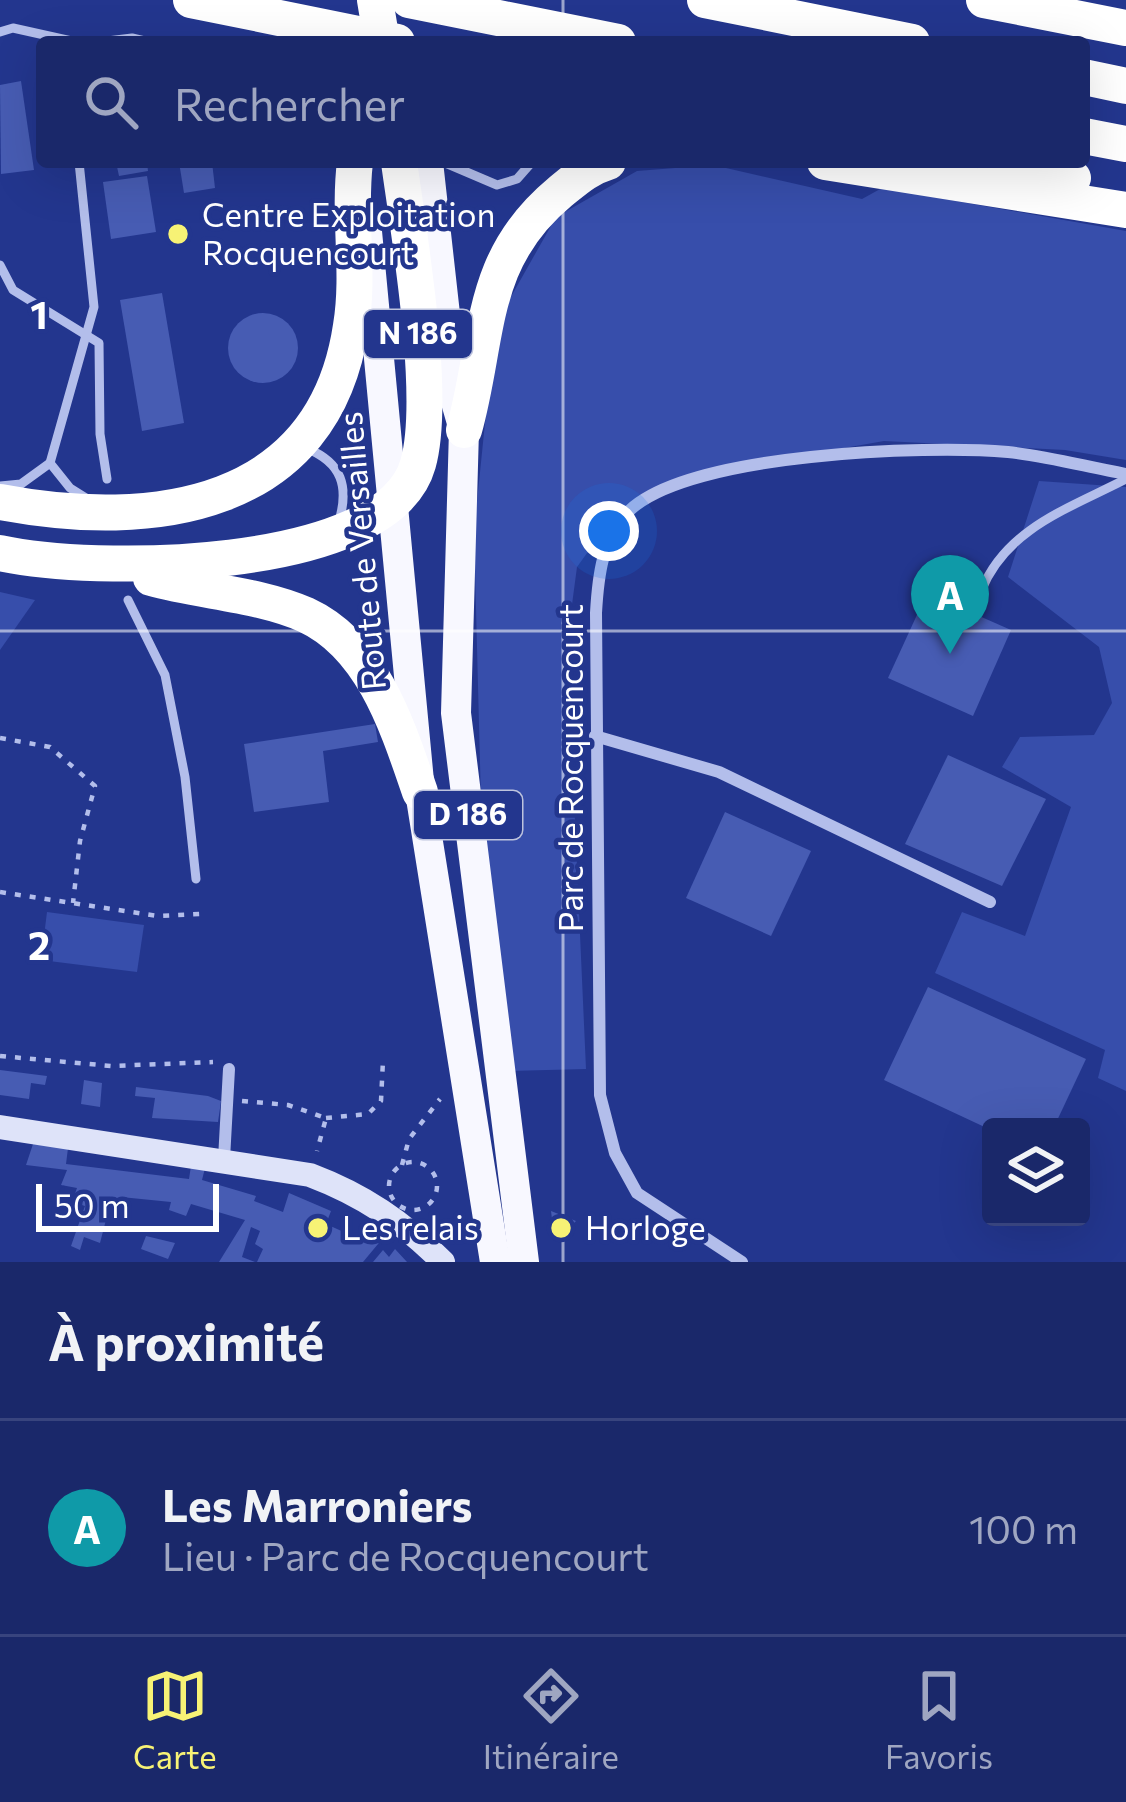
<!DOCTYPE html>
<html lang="fr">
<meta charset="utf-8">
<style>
body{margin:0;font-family:Commissioner,sans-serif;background:#233070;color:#f1f3f6}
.controls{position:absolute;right:36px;bottom:36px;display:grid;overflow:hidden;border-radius:12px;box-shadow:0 12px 48px #0002}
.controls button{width:108px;height:108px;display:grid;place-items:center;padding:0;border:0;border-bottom:3px solid #38447e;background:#1a286a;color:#f1f3f6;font:60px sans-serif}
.scale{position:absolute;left:36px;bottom:30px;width:183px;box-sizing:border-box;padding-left:12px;border:6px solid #fff;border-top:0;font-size:33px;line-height:42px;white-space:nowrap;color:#fff;-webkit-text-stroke:9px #23368e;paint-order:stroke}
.you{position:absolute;left:609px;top:531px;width:42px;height:42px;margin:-30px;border:9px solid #fff;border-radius:50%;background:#1a73e8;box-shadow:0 0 0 18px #1a73e833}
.badge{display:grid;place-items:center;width:78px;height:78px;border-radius:50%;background:#f7f275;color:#fff;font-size:39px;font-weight:700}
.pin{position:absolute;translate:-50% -99px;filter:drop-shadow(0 3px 6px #0008)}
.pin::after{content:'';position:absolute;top:63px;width:42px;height:36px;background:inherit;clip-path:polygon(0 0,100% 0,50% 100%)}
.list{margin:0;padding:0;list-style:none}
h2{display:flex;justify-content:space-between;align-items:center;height:156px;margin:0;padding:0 48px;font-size:51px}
h2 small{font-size:39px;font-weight:400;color:#9fa6c1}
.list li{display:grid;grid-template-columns:78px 1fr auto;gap:36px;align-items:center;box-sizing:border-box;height:216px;padding:0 48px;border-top:3px solid #38447e}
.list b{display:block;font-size:45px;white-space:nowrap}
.list p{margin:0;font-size:39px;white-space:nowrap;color:#9fa6c1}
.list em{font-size:39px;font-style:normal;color:#9fa6c1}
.icon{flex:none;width:66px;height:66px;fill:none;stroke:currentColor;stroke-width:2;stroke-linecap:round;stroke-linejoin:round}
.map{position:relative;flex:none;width:1126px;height:1262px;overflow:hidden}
.search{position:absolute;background:#1a286a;box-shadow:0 12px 48px #0002;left:36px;right:36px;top:36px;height:132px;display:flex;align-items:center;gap:30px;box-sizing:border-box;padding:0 42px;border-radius:12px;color:#9fa6c1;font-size:45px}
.sheet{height:372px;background:#1a286a}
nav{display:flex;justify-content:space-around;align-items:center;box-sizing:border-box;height:168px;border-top:3px solid #38447e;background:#1a286a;font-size:33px;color:#9fa6c1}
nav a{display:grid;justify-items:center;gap:6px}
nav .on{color:#f7f275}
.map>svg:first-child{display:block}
</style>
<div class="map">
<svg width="1126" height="1262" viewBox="0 0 1126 1262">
<rect width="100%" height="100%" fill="#23368e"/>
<g fill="#374eab">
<path d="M713,165L862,199L882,188L1126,231V460L1065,450L884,441L696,474L613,517L577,567L567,642L586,1069L507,1071L481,802L474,531L495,325L556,217L637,171Z"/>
<path d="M1039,481L1126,487V1091L1098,1078L1105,1050L935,973L962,912L1025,936L1071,807L1002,767L1020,737L1094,735L1112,703L1099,647L1008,577Z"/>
<path d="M0,592L35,600L0,650Z"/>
<path d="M47,912L144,925L137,972L41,960Z"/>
</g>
<g fill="#475cb3">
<path d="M21,81L34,170L1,174L0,85Z"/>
<path d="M116,162H147L148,171L119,176Z"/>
<path d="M179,162H212L215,188L184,193Z"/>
<path d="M147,176L156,232L111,239L103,182Z"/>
<path d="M162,293L184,423L142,431L120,300Z"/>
<circle cx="263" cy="348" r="35"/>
<path d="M927,593L1011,630L973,716L888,678Z"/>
<path d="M375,724L378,742L323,751L329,802L254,812L244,744Z"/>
<path d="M948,755L1046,799L1002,886L905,844Z"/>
<path d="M725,812L811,851L771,936L686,898Z"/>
<path d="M928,987L1086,1059L1054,1127L991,1130L884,1080Z"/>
<path d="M0,1070L47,1076L45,1085L31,1083L29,1099L0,1095Z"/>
<path d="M84,1080L102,1083L100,1107L81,1104Z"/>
<path d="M136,1087L208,1096L221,1101L218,1122L152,1118L155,1098L135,1096Z"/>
<path d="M33,1144L68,1148L66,1164L189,1179L191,1166L205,1168L202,1180L256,1196L254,1201L283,1212L289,1193L331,1211L326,1224L357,1238L367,1226L383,1238L363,1262H257L263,1249L255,1244L260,1231L251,1227L242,1257L255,1262H219L245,1220L191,1204L186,1216L169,1210L171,1202L121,1197L118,1213L108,1212L100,1243L84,1237L80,1250L71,1246L85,1206L72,1202L77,1188L61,1185L67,1170L26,1165Z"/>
<path d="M551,1211L576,1221L557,1240L554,1235Z"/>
<path d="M146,1236L175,1243L168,1259L141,1249Z"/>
<path d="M395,1249L407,1262H373L383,1250L389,1257Z"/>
</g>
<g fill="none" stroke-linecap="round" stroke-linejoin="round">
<g stroke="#b3beeb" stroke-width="4.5" stroke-dasharray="6 9" stroke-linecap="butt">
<path d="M0,738L50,747L95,786L80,841L73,903"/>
<path d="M0,892L158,916L201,914"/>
<path d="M0,1056L111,1066L213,1062"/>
<path d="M242,1101L288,1105L326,1118L317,1151"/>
<path d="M326,1118L368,1114L381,1101L383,1060"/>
<circle cx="413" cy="1186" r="24"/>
<path d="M402,1165L409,1139L440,1099"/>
</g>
<g stroke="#b3beeb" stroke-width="9">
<path d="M0,32L13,28L76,42"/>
<path d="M99,42L132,38L149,42"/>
<path d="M443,162L497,185L517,179L532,162"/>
<path d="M0,265L13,290L99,343L100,434L107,479"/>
<path d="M308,449C342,463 349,487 339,521"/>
<path d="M50,463L94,307L79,162"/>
<path d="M0,486L21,484L50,463L70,488L86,498"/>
<path d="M982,589C1007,528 1070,508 1126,479"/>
<path d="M128,600L165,675L185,777L196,879"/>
</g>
<g stroke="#b3beeb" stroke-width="12">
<path d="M595,736L719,772L990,902"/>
<path d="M224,1159L229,1069"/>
<path d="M742,1262L637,1193L615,1153L600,1095L596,613C598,577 602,537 630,510C691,453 925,445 1008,452C1047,456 1087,467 1126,474"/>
</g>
<path stroke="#dee3f9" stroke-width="24" d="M0,1127L310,1175C363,1195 403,1222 443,1262"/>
<g stroke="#f8f8ff" stroke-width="30">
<path d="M428,162L454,395L464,430L456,713L524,1262"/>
<path d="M366,221L420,792L495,1262"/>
</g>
<g stroke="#fff" stroke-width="36">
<path d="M191,0L397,42"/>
<path d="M375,0L382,42"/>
<path d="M409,0L618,42"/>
<path d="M705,0L912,42"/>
<path d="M984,0L1126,28"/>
<path d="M1084,77L1126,86"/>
<path d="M1084,136L1126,144"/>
<path d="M825,162L1126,210"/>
<path d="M994,162L1073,178"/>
<path d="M464,430C490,337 477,261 560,192C576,179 588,168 608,162"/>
<path d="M0,502C153,531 324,509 351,326C360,272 348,217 355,162"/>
<path d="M0,553C88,573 387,575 418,464C437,397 409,235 399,162"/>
<path d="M151,578C201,592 259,594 306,615C373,646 398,728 420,792"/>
</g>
</g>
<path fill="none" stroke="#fff" stroke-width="3" stroke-opacity="0.55" d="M563,0V42M563,162V1262M0,631H1126"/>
<g fill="#f7f275" stroke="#23368e" stroke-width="4.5">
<circle cx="178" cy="234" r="12"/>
<circle cx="318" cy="1228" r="12"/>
<circle cx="561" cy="1228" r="12"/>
</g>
<g text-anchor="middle" stroke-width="9" stroke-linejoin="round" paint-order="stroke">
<g fill="#23368e" stroke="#bdc3dd" stroke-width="3">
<rect x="364" y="310" width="108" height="48" rx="9"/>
<rect x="414" y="791" width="108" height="48" rx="9"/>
</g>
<g font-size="30" font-weight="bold" fill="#fff">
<text x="418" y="344">N 186</text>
<text x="468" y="825">D 186</text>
</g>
<g font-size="33" fill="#fff" stroke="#23368e" text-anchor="start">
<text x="202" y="227">Centre Exploitation<tspan x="202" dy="38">Rocquencourt</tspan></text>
<text x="342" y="1240">Les relais</text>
<text x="585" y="1240">Horloge</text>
</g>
<g font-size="33" fill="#fff" stroke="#23368e">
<text transform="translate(362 551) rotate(-95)" y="12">Route de Versailles</text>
<text transform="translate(571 768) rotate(-90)" y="12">Parc de Rocquencourt</text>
</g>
</g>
<g font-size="39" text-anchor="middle" font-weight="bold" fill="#fff" stroke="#23368e" stroke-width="9" stroke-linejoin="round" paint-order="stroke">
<text x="39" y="329">1</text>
<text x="39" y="960">2</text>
</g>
</svg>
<div class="controls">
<button><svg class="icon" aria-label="layers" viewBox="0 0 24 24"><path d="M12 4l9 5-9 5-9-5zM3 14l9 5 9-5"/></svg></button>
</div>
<div class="scale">50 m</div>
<div class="you"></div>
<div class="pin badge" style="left:950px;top:654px;background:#0f9aa8">A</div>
<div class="search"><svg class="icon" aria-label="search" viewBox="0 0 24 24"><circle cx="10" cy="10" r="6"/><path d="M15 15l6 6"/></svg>Rechercher</div>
</div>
<section class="sheet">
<h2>À proximité<small></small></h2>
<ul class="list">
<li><span class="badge" style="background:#0f9aa8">A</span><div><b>Les Marroniers</b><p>Lieu · Parc de Rocquencourt</p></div><em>100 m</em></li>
</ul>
</section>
<nav>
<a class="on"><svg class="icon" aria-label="map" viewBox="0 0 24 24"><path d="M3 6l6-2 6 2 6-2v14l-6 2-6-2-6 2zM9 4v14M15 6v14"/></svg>Carte</a>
<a><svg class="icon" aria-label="directions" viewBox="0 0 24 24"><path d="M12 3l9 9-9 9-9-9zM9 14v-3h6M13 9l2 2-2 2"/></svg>Itinéraire</a>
<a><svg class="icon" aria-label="saved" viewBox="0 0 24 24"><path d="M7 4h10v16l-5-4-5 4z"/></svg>Favoris</a>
</nav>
